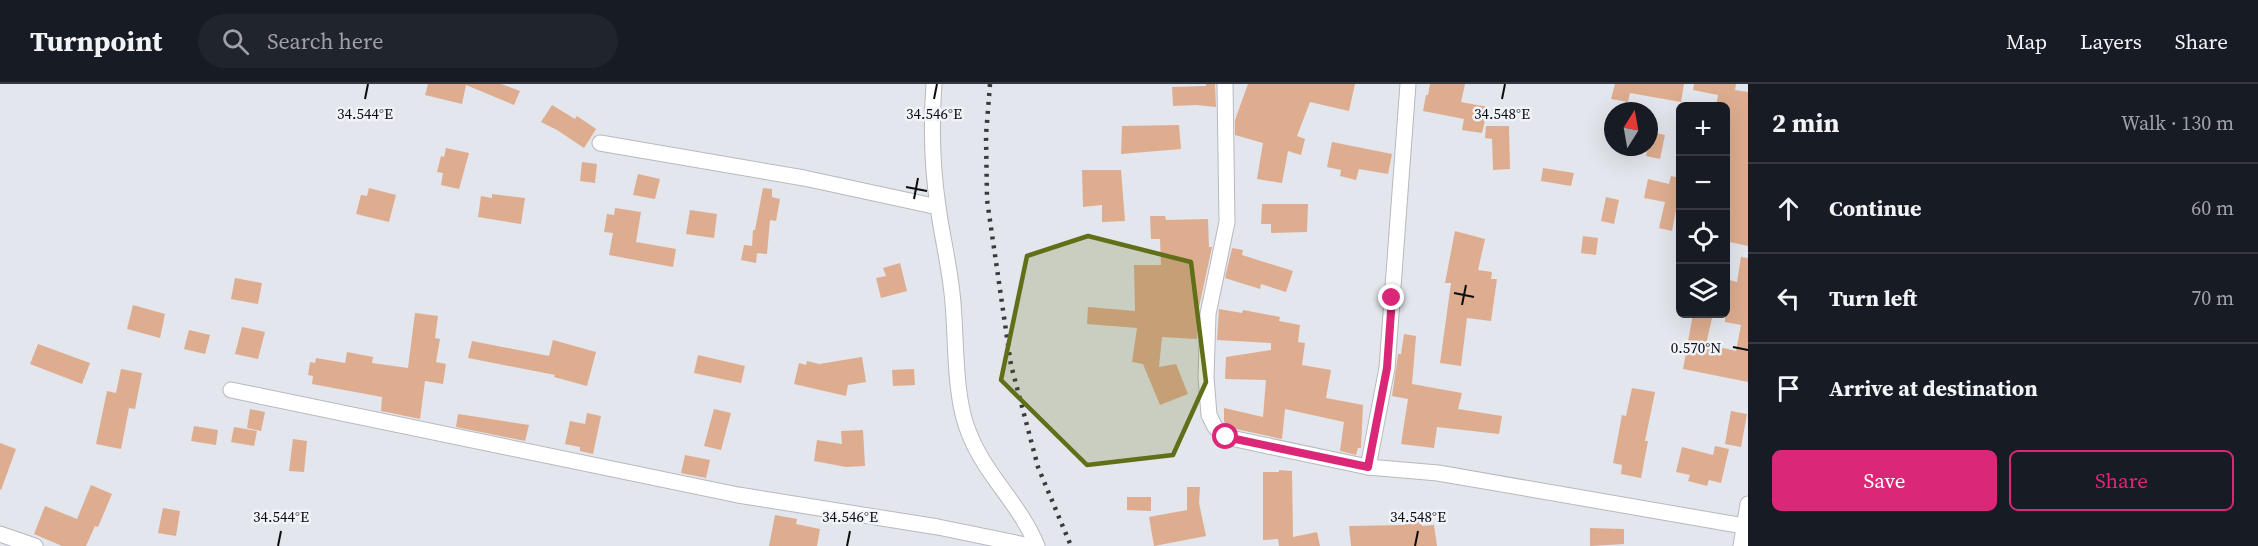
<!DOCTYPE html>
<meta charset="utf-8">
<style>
body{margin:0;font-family:"Source Serif 4",serif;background:#20242c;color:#f1f3f6}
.controls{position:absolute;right:18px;top:18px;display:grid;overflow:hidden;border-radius:9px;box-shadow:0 6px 24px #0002}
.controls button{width:54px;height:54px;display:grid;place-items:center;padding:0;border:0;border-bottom:2px solid #363941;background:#171b24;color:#f1f3f6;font:30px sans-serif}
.compass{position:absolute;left:1604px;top:18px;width:54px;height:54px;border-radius:50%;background:#171b24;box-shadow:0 6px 24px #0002;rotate:11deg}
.stop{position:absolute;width:18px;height:18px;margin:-14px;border:4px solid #db2777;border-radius:50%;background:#fff}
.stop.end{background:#db2777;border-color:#fff;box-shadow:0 2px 6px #0008}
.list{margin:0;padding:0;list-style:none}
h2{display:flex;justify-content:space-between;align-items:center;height:78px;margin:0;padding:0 24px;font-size:26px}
h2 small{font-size:20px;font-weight:400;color:#9ea1a6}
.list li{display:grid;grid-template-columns:39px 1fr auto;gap:18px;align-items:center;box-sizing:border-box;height:90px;padding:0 24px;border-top:2px solid #363941}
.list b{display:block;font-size:22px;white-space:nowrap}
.list em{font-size:20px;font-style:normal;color:#9ea1a6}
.actions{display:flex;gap:12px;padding:18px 24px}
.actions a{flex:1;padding:14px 0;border:2px solid #db2777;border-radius:9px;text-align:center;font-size:21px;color:#db2777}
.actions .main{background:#db2777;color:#fff}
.icon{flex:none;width:33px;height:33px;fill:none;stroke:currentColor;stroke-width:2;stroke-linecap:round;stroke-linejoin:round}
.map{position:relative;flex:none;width:1748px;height:462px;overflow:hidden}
header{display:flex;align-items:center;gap:36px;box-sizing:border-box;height:84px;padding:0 30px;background:#171b24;border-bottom:2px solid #363941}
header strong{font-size:28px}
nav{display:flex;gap:33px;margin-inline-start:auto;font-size:21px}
.search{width:420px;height:54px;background:#20242c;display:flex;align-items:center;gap:15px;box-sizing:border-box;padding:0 21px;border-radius:33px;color:#9ea1a6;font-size:22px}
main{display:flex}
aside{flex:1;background:#171b24}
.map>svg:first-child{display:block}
</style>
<header>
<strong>Turnpoint</strong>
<div class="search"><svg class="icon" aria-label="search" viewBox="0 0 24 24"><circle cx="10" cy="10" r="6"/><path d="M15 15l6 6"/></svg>Search here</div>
<nav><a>Map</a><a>Layers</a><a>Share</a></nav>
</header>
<main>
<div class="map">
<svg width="1748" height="462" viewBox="0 0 1748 462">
<rect width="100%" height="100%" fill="#e3e6ec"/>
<g fill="#dead8f">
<path d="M428,0H501L520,7L514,21L466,1L462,20L425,11Z"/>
<path d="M1206,0H1215L1216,23L1196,21L1173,22L1172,3L1206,2Z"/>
<path d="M1248,0H1355L1349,27L1310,18L1297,52L1305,55L1301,71L1288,67L1282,99L1257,95L1263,59L1235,51V36Z"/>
<path d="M1430,0H1465L1461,18L1488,23L1482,49L1462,46L1464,35L1423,27L1426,11H1428Z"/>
<path d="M1615,0H1684L1681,18L1630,9L1628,18L1611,15Z"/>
<path d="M1694,0H1736L1735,6L1748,8V162L1725,157V22H1716L1718,11L1693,6Z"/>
<path d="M552,21L575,35L577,32L596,45L584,64L557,46L541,38Z"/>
<path d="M1179,41L1181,65L1121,70L1122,42Z"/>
<path d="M1486,42H1509L1510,85L1493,86L1492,55L1485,54Z"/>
<path d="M1651,48L1665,51L1660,75L1646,72Z"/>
<path d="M1332,58L1392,70L1388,90L1359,85L1356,96L1340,92L1341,86L1327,83Z"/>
<path d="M446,64L469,69L459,105L441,101L443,89L437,88L441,72L444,73Z"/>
<path d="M582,78L597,80L595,99L580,97Z"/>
<path d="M1543,84L1574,89L1571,102L1541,97Z"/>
<path d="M1082,86H1121L1125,137L1102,138V121L1083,123Z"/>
<path d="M638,90L660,95L655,115L633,111Z"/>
<path d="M1671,92L1680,94V122L1677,121L1672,147L1659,144L1665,118L1644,114L1648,95L1669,100Z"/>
<path d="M369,104L396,111L389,138L356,130L361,111L367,112Z"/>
<path d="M763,104L772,105V113L780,115L776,137L770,136L767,170L757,169L756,179L741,176L744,161L752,162L753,146H755Z"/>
<path d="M492,110L525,114L521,140L478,133L481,112L492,114Z"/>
<path d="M1606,113L1619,116L1614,140L1601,137Z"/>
<path d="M1262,120H1308L1307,148L1271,149V140H1261Z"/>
<path d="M615,124L641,128L636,158L676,165L673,183L609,171L613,149L604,148L607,130L614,131Z"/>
<path d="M690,126L717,130L714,154L686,150Z"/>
<path d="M1150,132H1165L1166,136L1208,135L1209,163H1212L1198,228L1197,255L1162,253L1159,283L1176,280L1188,310L1160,321L1143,280L1132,278L1137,244L1087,240L1088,223L1135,227L1134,181H1161L1160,155H1151Z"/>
<path d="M1455,147L1485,155L1478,186L1492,188L1491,195H1497L1491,237L1467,234L1461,282L1440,279L1451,199H1445Z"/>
<path d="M1583,152L1598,154L1596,171L1581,169Z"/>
<path d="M1232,164L1243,166L1242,171L1293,187L1286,208L1261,200L1260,205L1225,194Z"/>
<path d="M1741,173L1748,174V298L1683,285L1693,230H1713L1706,260L1736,267L1741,241L1725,238V195L1737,198Z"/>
<path d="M900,179L907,207L881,214L876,194L886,192L883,184Z"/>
<path d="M235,194L262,199L258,220L231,215Z"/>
<path d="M133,221L165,230L160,254L127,245Z"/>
<path d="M1219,225L1242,229L1243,226L1280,233L1279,237L1300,241L1298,258L1305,259L1302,281L1331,286L1326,314L1363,321L1361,364H1358L1356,371L1340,367L1344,338L1285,325L1282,355L1231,344L1224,338V324L1263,333L1266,296L1225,295L1226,273L1271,266V259L1217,256Z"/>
<path d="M415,229L438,232L435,254L440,255L436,278L446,280L443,300L425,297L420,335L381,327L382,313L312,300L313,292L308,291L310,278L315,279L316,274L345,279L347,268L373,273L372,279L408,284Z"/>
<path d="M242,243L265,248L258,275L235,270Z"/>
<path d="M189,246L210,251L205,270L184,265Z"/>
<path d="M1404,250L1416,252L1412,300L1462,309L1458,325L1502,332L1499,350L1437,343L1434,364L1401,360L1408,315L1392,312L1398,270H1401Z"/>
<path d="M553,256L596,268L587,302L554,293L555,291L468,274L472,257L549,272Z"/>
<path d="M38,260L90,279L82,300L30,280Z"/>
<path d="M698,271L745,282L741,299L694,289Z"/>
<path d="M862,273L866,298L848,301L846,312L794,300L799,279L806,281L807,277L819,280Z"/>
<path d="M121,285L142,289L135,325L129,324L121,365L96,360L107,307L116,309Z"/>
<path d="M914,285L915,301L893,302L892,286Z"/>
<path d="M1632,304L1655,308L1645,357H1648L1641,394L1621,390L1622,381L1613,379L1622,331L1626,332Z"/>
<path d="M250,325L265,328L261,347L247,344Z"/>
<path d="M714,325L731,329L721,366L704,362Z"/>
<path d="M1731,327L1747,330L1741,363L1725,360Z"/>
<path d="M587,329L601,332L593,370L580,367V363L565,360L570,337L585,340Z"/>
<path d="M458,330L529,341L525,357L456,343Z"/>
<path d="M194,342L218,346L216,361L191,357Z"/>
<path d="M234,343L257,347L254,362L231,358Z"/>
<path d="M863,346L865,382L846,383L814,377L817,356L842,360L841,347Z"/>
<path d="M293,355L307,357L304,388L289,387Z"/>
<path d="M0,359L16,365L1,406L0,405Z"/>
<path d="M1715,362L1729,365L1721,399L1709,396L1707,402L1688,397L1690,391L1676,388L1682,363L1713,371Z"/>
<path d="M685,371L710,376L706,394L681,389Z"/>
<path d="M1279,386L1292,387L1293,453L1317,448L1320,462H1279L1278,455L1263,456V388H1279Z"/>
<path d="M91,401L112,410L98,443L95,442L86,462H62L34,450L45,422L77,435Z"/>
<path d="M1187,403H1200L1199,419L1206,452L1154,462L1149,433L1187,426Z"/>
<path d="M1127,413H1151V427L1127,426Z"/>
<path d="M163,424L180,427L176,452L158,449Z"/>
<path d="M775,431L797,435L796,440L820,445L817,462H769Z"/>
<path d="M1421,436L1422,442L1434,441L1437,462H1351L1349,442L1405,441V439Z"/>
<path d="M1590,444L1624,445V460L1590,462Z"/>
</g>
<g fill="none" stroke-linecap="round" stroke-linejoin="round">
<g stroke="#b6b9bf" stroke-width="17">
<g id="minor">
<path d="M934,0C931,41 932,82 938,123C942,152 949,180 952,209C957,250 953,312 969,349C985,391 1020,420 1037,462"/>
<path d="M1225,0L1227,138L1208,230L1206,293L1209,331L1215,343L1226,353L1368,383L1438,389L1744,442"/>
<path d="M600,59L804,94L938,123"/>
<path d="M231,306L738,411L938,443L1030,462"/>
<path d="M1368,383L1387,284L1408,0"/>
<path d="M0,450L35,462"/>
<path d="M1741,462L1748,420"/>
</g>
</g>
<use href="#minor" stroke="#fff" stroke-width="15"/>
<path stroke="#383a3c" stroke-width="4.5" stroke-dasharray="3 6" stroke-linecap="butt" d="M990,0L986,51L987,116L1011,281L1038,383L1071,462"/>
</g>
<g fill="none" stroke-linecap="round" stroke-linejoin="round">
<path stroke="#db2777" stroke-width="8" d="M1226,353L1368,383L1387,284L1392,214"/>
</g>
<path fill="#626f19" fill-opacity="0.2" stroke="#626f19" stroke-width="4.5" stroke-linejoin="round" d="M1088,152L1191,178L1206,298L1173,371L1087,381L1001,296L1027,172Z"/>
<path fill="none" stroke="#0c0d0f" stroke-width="2" d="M365,15L368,0M934,15L937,0M1502,15L1505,0M906,103L927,107M914,115L918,94M1454,209L1474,213M1462,221L1466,201M1733,263L1748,266M278,462L281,447M847,462L850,447M1415,462L1418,447"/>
<g font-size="15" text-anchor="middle" fill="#0c0d0f" stroke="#f0f3f9" stroke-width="5" stroke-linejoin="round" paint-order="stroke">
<text x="365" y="35">34.544°E</text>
<text x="934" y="35">34.546°E</text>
<text x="1502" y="35">34.548°E</text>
<text x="1696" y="269">0.570°N</text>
<text x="281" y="438">34.544°E</text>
<text x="850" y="438">34.546°E</text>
<text x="1418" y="438">34.548°E</text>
</g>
</svg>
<div class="controls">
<button>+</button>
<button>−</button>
<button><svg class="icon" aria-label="locate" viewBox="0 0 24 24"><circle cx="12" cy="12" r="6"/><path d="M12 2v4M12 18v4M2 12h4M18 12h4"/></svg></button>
<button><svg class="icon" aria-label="layers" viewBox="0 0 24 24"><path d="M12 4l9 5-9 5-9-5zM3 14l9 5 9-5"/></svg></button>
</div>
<svg class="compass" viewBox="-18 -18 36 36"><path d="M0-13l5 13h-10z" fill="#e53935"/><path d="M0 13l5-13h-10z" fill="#9ea1a6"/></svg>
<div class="stop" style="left:1226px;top:353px"></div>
<div class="stop end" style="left:1392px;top:214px"></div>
</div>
<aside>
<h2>2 min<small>Walk · 130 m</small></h2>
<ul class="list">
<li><svg class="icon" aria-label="ahead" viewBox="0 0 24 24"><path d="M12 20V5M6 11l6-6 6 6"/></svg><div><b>Continue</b></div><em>60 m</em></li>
<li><svg class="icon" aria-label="left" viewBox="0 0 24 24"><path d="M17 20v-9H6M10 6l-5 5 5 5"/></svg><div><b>Turn left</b></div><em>70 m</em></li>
<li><svg class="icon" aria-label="arrive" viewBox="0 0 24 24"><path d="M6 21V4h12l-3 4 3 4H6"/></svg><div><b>Arrive at destination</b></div></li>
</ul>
<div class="actions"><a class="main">Save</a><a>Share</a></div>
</aside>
</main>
